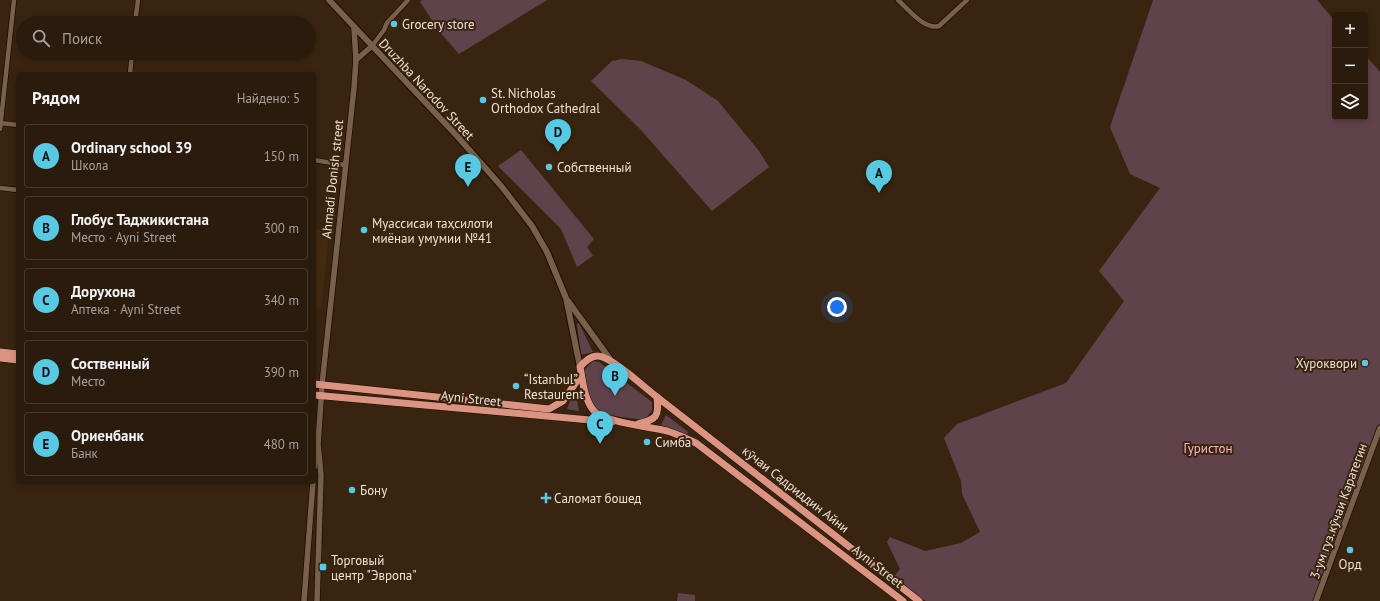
<!DOCTYPE html>
<html lang="ru">
<meta charset="utf-8">
<style>
body{margin:0;font-family:"PT Sans",sans-serif;background:#332415;color:#f1f3f6}
.controls{position:absolute;right:12px;top:12px;display:grid;overflow:hidden;border-radius:4px;box-shadow:0 2px 6px #0003}
.controls button{width:36px;height:36px;display:grid;place-items:center;padding:0;border:0;border-bottom:1px solid #47392d;background:#2b1b0c;color:#f1f3f6;font:20px sans-serif}
.you{position:absolute;left:837px;top:307px;width:14px;height:14px;margin:-10px;border:3px solid #fff;border-radius:50%;background:#1a73e8;box-shadow:0 0 0 6px #1a73e833}
.badge{display:grid;place-items:center;width:26px;height:26px;border-radius:50%;background:#57c9e2;color:#111;font-size:13px;font-weight:700}
.pin{position:absolute;translate:-50% -33px;filter:drop-shadow(0 1px 2px #0008)}
.pin::after{content:'';position:absolute;top:21px;width:14px;height:12px;background:inherit;clip-path:polygon(0 0,100% 0,50% 100%)}
.list{margin:0;padding:0;list-style:none}
h2{display:flex;justify-content:space-between;align-items:center;height:52px;margin:0;padding:0 16px;font-size:17px}
h2 small{font-size:13px;font-weight:400;color:#a6a19d}
.list li{display:grid;grid-template-columns:26px 1fr auto;gap:12px;align-items:center;box-sizing:border-box;height:64px;margin:0 8px 8px;padding:0 8px;border:1px solid #47392d;border-radius:4px}
.list b{display:block;font-size:15px;white-space:nowrap}
.list p{margin:0;font-size:13px;white-space:nowrap;color:#a6a19d}
.list em{font-size:13px;font-style:normal;color:#a6a19d}
.icon{flex:none;width:22px;height:22px;fill:none;stroke:currentColor;stroke-width:2;stroke-linecap:round;stroke-linejoin:round}
.map{position:relative;flex:none;width:1380px;height:601px;overflow:hidden}
.search{position:absolute;background:#2b1b0c;box-shadow:0 2px 6px #0003;left:16px;top:16px;width:300px;height:44px;display:flex;align-items:center;gap:10px;box-sizing:border-box;padding:0 14px;border-radius:22px;color:#a6a19d;font-size:15px}
.panel{position:absolute;background:#2b1b0c;box-shadow:0 2px 6px #0003;left:16px;top:72px;width:300px;height:412px;border-radius:4px}
.map>svg:first-child{display:block}
</style>
<div class="map">
<svg width="1380" height="601" viewBox="0 0 1380 601">
<rect width="100%" height="100%" fill="#392410"/>
<path fill="#442a10" d="M314,229L329,231L321,309L314,308Z"/>
<g fill="#60434a">
<path d="M422,0H547L459,54L439,31L420,2Z"/>
<path d="M1153,0H1317L1335,21V117H1365V55L1380,72V427L1315,601H926L892,579L900,569L887,542L890,537L925,551L961,543L980,532L962,494L961,481L944,438L957,424L1066,383L1124,301L1099,271L1160,188L1130,174L1110,127Z"/>
<path d="M622,59L641,61L686,80L718,101L759,151L769,167L712,211L640,129L591,81L612,61Z"/>
<path d="M521,150L594,239L587,247L593,256L577,267L561,229L498,166Z"/>
<path d="M579,323L593,352L581,355L577,324Z"/>
<path d="M593,361L599,362L652,402V410L645,420C605,414 587,419 584,370Z"/>
<path d="M573,394L576,395L579,411L567,409Z"/>
<path d="M666,415L688,432L687,435L661,425Z"/>
<path d="M678,593L695,595V601H677Z"/>
</g>
<g fill="none" stroke-linecap="round" stroke-linejoin="round">
<g stroke="#1f0c00" stroke-width="6">
<g id="minor">
<path d="M898,0C908,9 924,30 939,26L967,0"/>
<path d="M135,23L138,0"/>
<path d="M372,46L384,30L387,23L408,0"/>
<path d="M130,74L132,53"/>
<path d="M0,123L18,125"/>
<path d="M0,129L14,0"/>
<path d="M314,160L345,165"/>
<path d="M0,188L18,190"/>
</g>
</g>
<g stroke="#1f0c00" stroke-width="7">
<g id="tertiary">
<path d="M356,60L372,46"/>
<path d="M314,468L318,446"/>
<path d="M304,601L313,482"/>
<path d="M317,601L321,475L318,444L322,385L354,88L356,60L354,28"/>
<path d="M1316,601L1380,428"/>
</g>
</g>
<g stroke="#1f0c00" stroke-width="8">
<g id="secondary">
<path d="M329,0L457,136L502,187L532,226L547,252L566,298L580,367"/>
<path d="M568,301L610,359"/>
</g>
</g>
<g stroke="#1f0c00" stroke-width="8">
<g id="trunk">
<path d="M0,352L18,354"/>
<path d="M0,358L18,360"/>
<path d="M314,384L549,409L563,401L581,375"/>
<path d="M314,395L612,422"/>
<path d="M657,397L919,601"/>
<path d="M638,424C657,419 659,417 657,397C645,388 611,356 598,356C590,356 585,361 580,367C583,382 584,399 594,411C603,422 651,427 667,431C677,434 686,438 696,443L903,601"/>
</g>
</g>
<use href="#minor" stroke="#78604b" stroke-width="4.5"/>
<use href="#tertiary" stroke="#78604b" stroke-width="5.5"/>
<use href="#secondary" stroke="#78604b" stroke-width="6"/>
<use href="#trunk" stroke="#dc9482" stroke-width="7"/>
</g>
<g fill="#57c9e2" stroke="#392410" stroke-width="1.5">
<circle cx="394" cy="24" r="4"/>
<circle cx="483" cy="100" r="4"/>
<circle cx="549" cy="167" r="4"/>
<circle cx="364" cy="230" r="4"/>
<circle cx="1365" cy="363" r="4"/>
<circle cx="516" cy="386" r="4"/>
<circle cx="647" cy="442" r="4"/>
<circle cx="352" cy="490" r="4"/>
<path d="M544 492h4v4h4v4h-4v4h-4v-4h-4v-4h4z"/>
<circle cx="1350" cy="550" r="4"/>
<rect x="319" y="563" width="8" height="8" rx="2"/>
</g>
<g text-anchor="middle" stroke-width="4" stroke-linejoin="round" paint-order="stroke">
<g font-size="13" fill="#efe1d5" stroke="#392410" text-anchor="start">
<text x="402" y="29">Grocery store</text>
<text x="491" y="98">St. Nicholas<tspan x="491" dy="15">Orthodox Cathedral</tspan></text>
<text x="557" y="172">Собственный</text>
<text x="372" y="228">Муассисаи таҳсилоти<tspan x="372" dy="15">миёнаи умумии №41</tspan></text>
<text x="1357" y="368" text-anchor="end">Хуроквори</text>
<text x="524" y="384">“Istanbul”<tspan x="524" dy="15">Restaurent</tspan></text>
<text x="655" y="447">Симба</text>
<text x="360" y="495">Бону</text>
<text x="554" y="503">Саломат бошед</text>
<text x="331" y="565">Торговый<tspan x="331" dy="15">центр "Эвропа"</tspan></text>
<text x="1350" y="569" text-anchor="middle">Орд</text>
</g>
<g font-size="13" fill="#efe1d5" stroke="#392410">
<text transform="translate(427 89) rotate(47)" y="5">Druzhba Narodov Street</text>
<text transform="translate(332 179) rotate(-84)" y="5">Ahmadi Donish street</text>
<text transform="translate(471 398) rotate(6)" y="5">Ayni Street</text>
<text transform="translate(796 489) rotate(38)" y="5">кӯчаи Садриддин Айни</text>
<text transform="translate(1338 511) rotate(-70)" y="5">3-ум гуз.кӯчаи Каратегин</text>
<text transform="translate(878 566) rotate(38)" y="5">Ayni Street</text>
</g>
<g font-size="13" fill="#fdb4c6" stroke="#392410">
<text x="1208" y="453">Гуристон</text>
</g>
</g>
</svg>
<div class="controls">
<button>+</button>
<button>−</button>
<button><svg class="icon" aria-label="layers" viewBox="0 0 24 24"><path d="M12 4l9 5-9 5-9-5zM3 14l9 5 9-5"/></svg></button>
</div>
<div class="you"></div>
<div class="pin badge" style="left:879px;top:193px">A</div>
<div class="pin badge" style="left:615px;top:396px">B</div>
<div class="pin badge" style="left:600px;top:444px">C</div>
<div class="pin badge" style="left:558px;top:152px">D</div>
<div class="pin badge" style="left:468px;top:187px">E</div>
<div class="search"><svg class="icon" aria-label="search" viewBox="0 0 24 24"><circle cx="10" cy="10" r="6"/><path d="M15 15l6 6"/></svg>Поиск</div>
<section class="panel">
<h2>Рядом<small>Найдено: 5</small></h2>
<ul class="list">
<li><span class="badge">A</span><div><b>Ordinary school 39</b><p>Школа</p></div><em>150 m</em></li>
<li><span class="badge">B</span><div><b>Глобус Таджикистана</b><p>Место · Ayni Street</p></div><em>300 m</em></li>
<li><span class="badge">C</span><div><b>Дорухона</b><p>Аптека · Ayni Street</p></div><em>340 m</em></li>
<li><span class="badge">D</span><div><b>Соственный</b><p>Место</p></div><em>390 m</em></li>
<li><span class="badge">E</span><div><b>Ориенбанк</b><p>Банк</p></div><em>480 m</em></li>
</ul>
</section>
</div>
